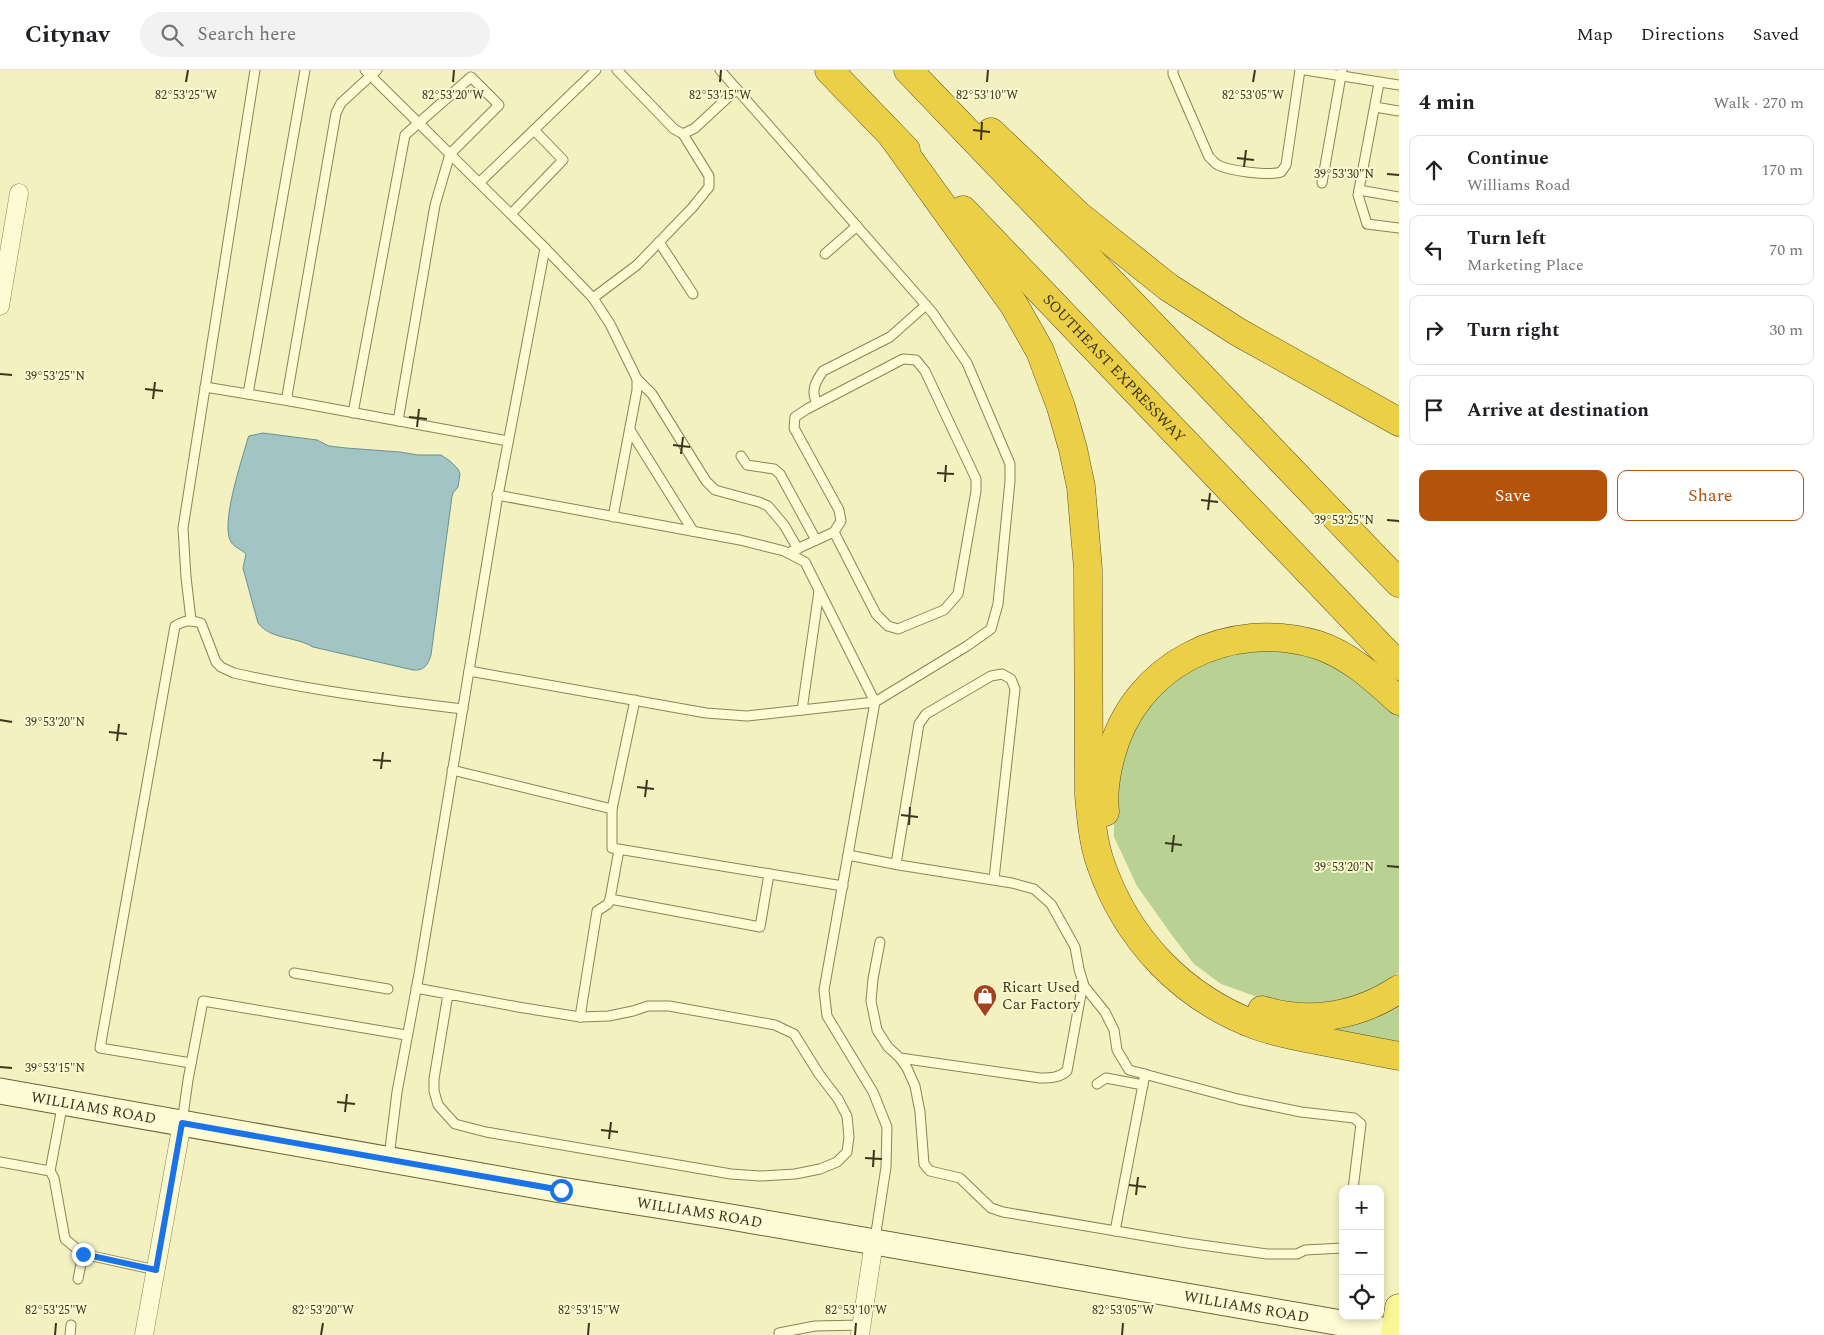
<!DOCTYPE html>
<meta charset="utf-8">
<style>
body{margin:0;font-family:Spectral,serif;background:#f2f2f2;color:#202124}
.controls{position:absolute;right:15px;bottom:15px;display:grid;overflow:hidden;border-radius:10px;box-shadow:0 2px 8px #0003}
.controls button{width:45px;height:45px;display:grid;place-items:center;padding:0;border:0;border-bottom:1px solid #e0e0e0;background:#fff;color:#202124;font:25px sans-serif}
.stop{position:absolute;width:15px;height:15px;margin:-11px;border:4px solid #1a73e8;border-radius:50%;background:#fff}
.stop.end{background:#1a73e8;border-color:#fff;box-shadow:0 1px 5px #0008}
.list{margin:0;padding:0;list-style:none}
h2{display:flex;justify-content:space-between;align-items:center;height:65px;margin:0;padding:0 20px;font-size:21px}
h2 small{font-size:16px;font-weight:400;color:#757577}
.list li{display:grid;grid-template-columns:32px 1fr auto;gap:15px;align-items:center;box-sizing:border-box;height:70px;margin:0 10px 10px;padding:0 10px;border:1px solid #e0e0e0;border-radius:10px}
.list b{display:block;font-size:19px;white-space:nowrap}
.list p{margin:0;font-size:16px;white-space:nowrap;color:#757577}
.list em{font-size:16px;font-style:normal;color:#757577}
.actions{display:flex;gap:10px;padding:15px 20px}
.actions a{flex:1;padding:11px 0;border:1px solid #b45309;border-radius:10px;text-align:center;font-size:18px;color:#b45309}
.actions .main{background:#b45309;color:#fff}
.icon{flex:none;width:28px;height:28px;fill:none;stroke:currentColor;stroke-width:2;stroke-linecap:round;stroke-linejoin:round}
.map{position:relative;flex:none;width:1399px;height:1265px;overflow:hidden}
header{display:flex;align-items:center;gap:30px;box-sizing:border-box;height:70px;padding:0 25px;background:#fff;border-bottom:1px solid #e0e0e0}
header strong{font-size:24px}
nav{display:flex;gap:28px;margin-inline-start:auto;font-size:18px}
.search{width:350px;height:45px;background:#f2f2f2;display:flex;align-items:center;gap:12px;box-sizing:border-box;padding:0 18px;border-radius:28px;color:#757577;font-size:19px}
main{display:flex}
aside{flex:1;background:#fff}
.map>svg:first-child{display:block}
</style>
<header>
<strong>Citynav</strong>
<div class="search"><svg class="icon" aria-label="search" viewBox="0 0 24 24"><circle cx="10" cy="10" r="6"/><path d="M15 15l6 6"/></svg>Search here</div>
<nav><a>Map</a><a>Directions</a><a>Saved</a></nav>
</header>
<main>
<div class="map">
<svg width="1399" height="1265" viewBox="0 0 1399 1265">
<rect width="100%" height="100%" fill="#f3f1c0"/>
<g fill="#b9d293">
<path d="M1267,573L1340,593L1399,645V902L1381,918L1327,934L1266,930L1221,914L1194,894L1171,864L1137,816L1114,767L1113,712L1130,659L1156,620L1205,587Z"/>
<path d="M1399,927V978L1313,954Z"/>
</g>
<path fill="#a3c4c4" stroke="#699293" d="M263,363L317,370L329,376L346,378L400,382L418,385H441L450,391L458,399L460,404L458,417L453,423L452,426L431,585C428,595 424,601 413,600L313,577C295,566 271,570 258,553L243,498L246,484C242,480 234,477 231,472C220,454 242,390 248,368L249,366Z"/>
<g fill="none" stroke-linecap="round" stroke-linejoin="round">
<g stroke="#8e8356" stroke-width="11">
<g id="lane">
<path d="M365,0L545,178L497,431L419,904L397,1022L389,1087"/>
<path d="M377,0L341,33L336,43L287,326L290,331L508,371"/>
<path d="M617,0L674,59L683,64L695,58L737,19"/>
<path d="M720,0L932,242L967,293L1010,394V411L998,534L991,559L967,576L875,632L824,920L827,946L873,1022L887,1057L886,1097L875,1169"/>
<path d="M1173,0V4L1209,87C1212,89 1214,93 1218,95C1229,101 1269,106 1281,102L1286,95L1300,0"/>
<path d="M1305,0L1399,15"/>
<path d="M1379,13L1358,125L1367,154L1399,158"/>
<path d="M1375,37L1399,41"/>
<path d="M480,112L596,0"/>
<path d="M1322,113L1342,0"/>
<path d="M1359,120L1399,127"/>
<path d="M511,144L563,90L534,60"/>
<path d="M659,172L693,224"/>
<path d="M545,178L593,228L610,254L637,309V320L613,447"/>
<path d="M825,184L857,156"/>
<path d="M593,228L637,195L692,138L709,117V106L683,64"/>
<path d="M637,309L652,324L706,411L715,420L759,432L768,436L784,455L798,479"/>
<path d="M205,317L290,331"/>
<path d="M248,324L305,0"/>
<path d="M817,333C810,321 816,311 823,301L890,267L926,235"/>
<path d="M353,343L405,65L471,7L499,35L450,84L435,135L398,351"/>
<path d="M630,360L693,461"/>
<path d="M741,386L747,395L774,399L780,404L816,470"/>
<path d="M788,483L834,462L841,451L839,440L794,358L795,347L807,339L903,289L916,290L925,301L976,409V421L958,524L944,540L898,559L888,556L876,544L834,462"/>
<path d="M191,550L186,507L183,458L255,0"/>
<path d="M469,601L706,643L747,646L875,632L805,492L784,481L740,470L497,425"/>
<path d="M802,640L819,521"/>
<path d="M452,700L612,739V778L843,816"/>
<path d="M612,739L635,630"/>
<path d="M619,780L610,829L755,856L760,857L769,804"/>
<path d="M848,785L899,795L1012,813L1034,819L1051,834L1075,877L1079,899L1084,916L1105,942L1114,960L1117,980L1129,1000L1238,1029L1301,1042L1354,1048L1361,1054L1353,1119"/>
<path d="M896,794L919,654L926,644L991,606L1002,604L1011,609L1015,619L994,809"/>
<path d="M880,872L873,909L871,931L877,960L888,977L900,988L907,998L915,1016L920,1042L924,1094L930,1101L960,1108L991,1138L1003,1142L1187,1173L1267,1184H1297L1305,1180L1343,1178"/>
<path d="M294,903L388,919"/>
<path d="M416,918L518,937L580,947L609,946L633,941L648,936H669L775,955L794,964L819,1004L838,1029L847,1046L849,1067L847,1082L837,1092L820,1099L795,1104L760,1106L731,1104L486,1062L455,1054L438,1035L434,1021V1009L448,924"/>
<path d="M580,947L597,841L608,834L610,829"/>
<path d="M900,988L1040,1008C1050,1008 1059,1008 1067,1001L1083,913"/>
<path d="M191,993L100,978L175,556C185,550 190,550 201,553L216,592L221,597L234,603C309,620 386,630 463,639"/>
<path d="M1097,1014L1106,1008L1143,1015"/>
<path d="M182,1053L188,1010L203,931L406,965"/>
<path d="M0,1092L50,1101L54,1108L65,1169L83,1184L156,1200"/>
<path d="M50,1101L63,1032"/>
<path d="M1115,1161L1145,1004"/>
<path d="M78,1209L83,1184"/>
<path d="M70,1265L71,1255"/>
<path d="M779,1265V1263L815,1256L862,1255"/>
</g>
</g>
<g stroke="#8e8356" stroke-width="19">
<g id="street">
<path d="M0,236L19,123"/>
<path d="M144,1265L182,1053"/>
<path d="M860,1265L874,1172"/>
</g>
</g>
<g stroke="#6f6339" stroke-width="27">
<g id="secondary">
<path id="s1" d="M0,1021L561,1120L725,1146L1399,1263"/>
</g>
</g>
<g stroke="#5b4e2a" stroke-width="29">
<path id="primary" d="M1395,1265L1399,1238"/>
</g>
<g stroke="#5b4e2a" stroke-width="29">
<g id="highway">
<path d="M829,0L906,80"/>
<path d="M908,0L1399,513"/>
<path d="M991,62L1078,145L1168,217L1238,262L1399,352"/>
<path d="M893,67L1014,235L1040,281L1061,337L1073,379L1081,417L1088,499L1089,725C1091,748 1093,771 1100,792C1126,869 1182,928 1258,956C1278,963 1300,967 1321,971C1347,976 1373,981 1399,986"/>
<path id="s2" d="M963,140L1399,596"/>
<path d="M1105,742C1103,723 1106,703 1111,685C1135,594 1229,548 1318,575C1349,585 1375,609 1399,631"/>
<path d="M1262,940C1308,955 1359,946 1399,919"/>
</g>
</g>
<use href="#lane" stroke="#fcfbd4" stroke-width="9"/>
<use href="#street" stroke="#fcfbd4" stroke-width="18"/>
<use href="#secondary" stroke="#fcfbd4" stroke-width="25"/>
<use href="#primary" stroke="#faf693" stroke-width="28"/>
<use href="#highway" stroke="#ebd047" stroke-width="28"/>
</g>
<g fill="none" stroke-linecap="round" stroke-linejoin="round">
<path stroke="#1a73e8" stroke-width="6" d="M83,1184L156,1200L182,1053L561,1120"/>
</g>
<path fill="none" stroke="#3c341c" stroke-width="2" d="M186,12L188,0M453,12L454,0M720,12L721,0M987,12L988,0M1253,12L1255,0M973,60L990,62M981,70L982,52M1237,88L1254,90M1244,97L1246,80M1387,104L1399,105M0,304L12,305M145,319L163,321M153,329L155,312M409,347L427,349M417,357L419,339M673,375L690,377M681,384L683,367M937,403L954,404M945,412L946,395M1201,430L1218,432M1208,440L1210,423M1387,450L1399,451M0,650L12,652M109,662L127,664M117,671L119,654M373,690L391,691M381,699L383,682M637,717L654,719M645,727L647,710M901,745L918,747M909,755L910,737M1165,773L1182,775M1172,782L1174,765M1387,796L1399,797M0,997L12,998M337,1032L355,1034M345,1042L347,1024M601,1060L618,1062M609,1069L611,1052M865,1088L882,1089M873,1097L874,1080M1129,1115L1146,1117M1136,1125L1138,1107M55,1265L56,1253M321,1265L323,1253M588,1265L589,1253M855,1265L856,1253M1122,1265L1123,1253"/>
<defs>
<g id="shop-pin" transform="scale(1.25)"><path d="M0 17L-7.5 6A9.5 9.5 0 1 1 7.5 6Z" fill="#a3421f" stroke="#f9f9d0"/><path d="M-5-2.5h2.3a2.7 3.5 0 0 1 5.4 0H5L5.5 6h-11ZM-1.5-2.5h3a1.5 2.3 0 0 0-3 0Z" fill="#fff"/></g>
</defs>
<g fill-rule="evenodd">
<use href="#shop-pin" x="985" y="926"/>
</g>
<g text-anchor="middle" stroke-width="4" stroke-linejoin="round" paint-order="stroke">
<g font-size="15" fill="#3c341c" stroke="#f9f9d0">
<text dy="5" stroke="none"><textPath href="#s2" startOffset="219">SOUTHEAST EXPRESSWAY</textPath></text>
<text dy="5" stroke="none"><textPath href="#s1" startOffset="95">WILLIAMS ROAD</textPath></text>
<text dy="5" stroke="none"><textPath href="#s1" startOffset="710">WILLIAMS ROAD</textPath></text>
<text dy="5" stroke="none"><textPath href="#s1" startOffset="1265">WILLIAMS ROAD</textPath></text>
</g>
<g font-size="15" fill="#3c341c" stroke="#f9f9d0" text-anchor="start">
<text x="1002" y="922">Ricart Used<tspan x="1002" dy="17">Car Factory</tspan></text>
</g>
</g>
<g font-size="12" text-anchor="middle" fill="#3c341c" stroke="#f9f9d0" stroke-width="4" stroke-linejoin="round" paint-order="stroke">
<text x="186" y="29">82°53'25"W</text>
<text x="453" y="29">82°53'20"W</text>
<text x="720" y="29">82°53'15"W</text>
<text x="987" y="29">82°53'10"W</text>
<text x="1253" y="29">82°53'05"W</text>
<text x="1344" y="108">39°53'30"N</text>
<text x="55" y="310">39°53'25"N</text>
<text x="1344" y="454">39°53'25"N</text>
<text x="55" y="656">39°53'20"N</text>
<text x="1344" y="801">39°53'20"N</text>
<text x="55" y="1002">39°53'15"N</text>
<text x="56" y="1244">82°53'25"W</text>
<text x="323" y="1244">82°53'20"W</text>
<text x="589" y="1244">82°53'15"W</text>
<text x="856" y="1244">82°53'10"W</text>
<text x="1123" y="1244">82°53'05"W</text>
</g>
</svg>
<div class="controls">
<button>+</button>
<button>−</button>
<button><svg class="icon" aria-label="locate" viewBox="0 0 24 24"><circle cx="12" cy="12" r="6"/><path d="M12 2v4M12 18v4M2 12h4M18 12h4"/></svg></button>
</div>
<div class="stop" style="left:561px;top:1120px"></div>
<div class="stop end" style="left:83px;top:1184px"></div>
</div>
<aside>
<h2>4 min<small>Walk · 270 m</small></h2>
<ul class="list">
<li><svg class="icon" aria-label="ahead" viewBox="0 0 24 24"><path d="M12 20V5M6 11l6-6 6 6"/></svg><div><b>Continue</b><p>Williams Road</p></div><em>170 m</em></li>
<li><svg class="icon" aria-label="left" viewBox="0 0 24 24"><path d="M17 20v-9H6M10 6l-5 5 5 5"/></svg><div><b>Turn left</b><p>Marketing Place</p></div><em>70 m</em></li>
<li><svg class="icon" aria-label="right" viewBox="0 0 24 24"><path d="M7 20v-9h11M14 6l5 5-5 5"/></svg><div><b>Turn right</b></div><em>30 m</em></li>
<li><svg class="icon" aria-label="arrive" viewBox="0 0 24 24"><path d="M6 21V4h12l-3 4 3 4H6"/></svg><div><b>Arrive at destination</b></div></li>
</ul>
<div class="actions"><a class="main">Save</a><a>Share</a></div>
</aside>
</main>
